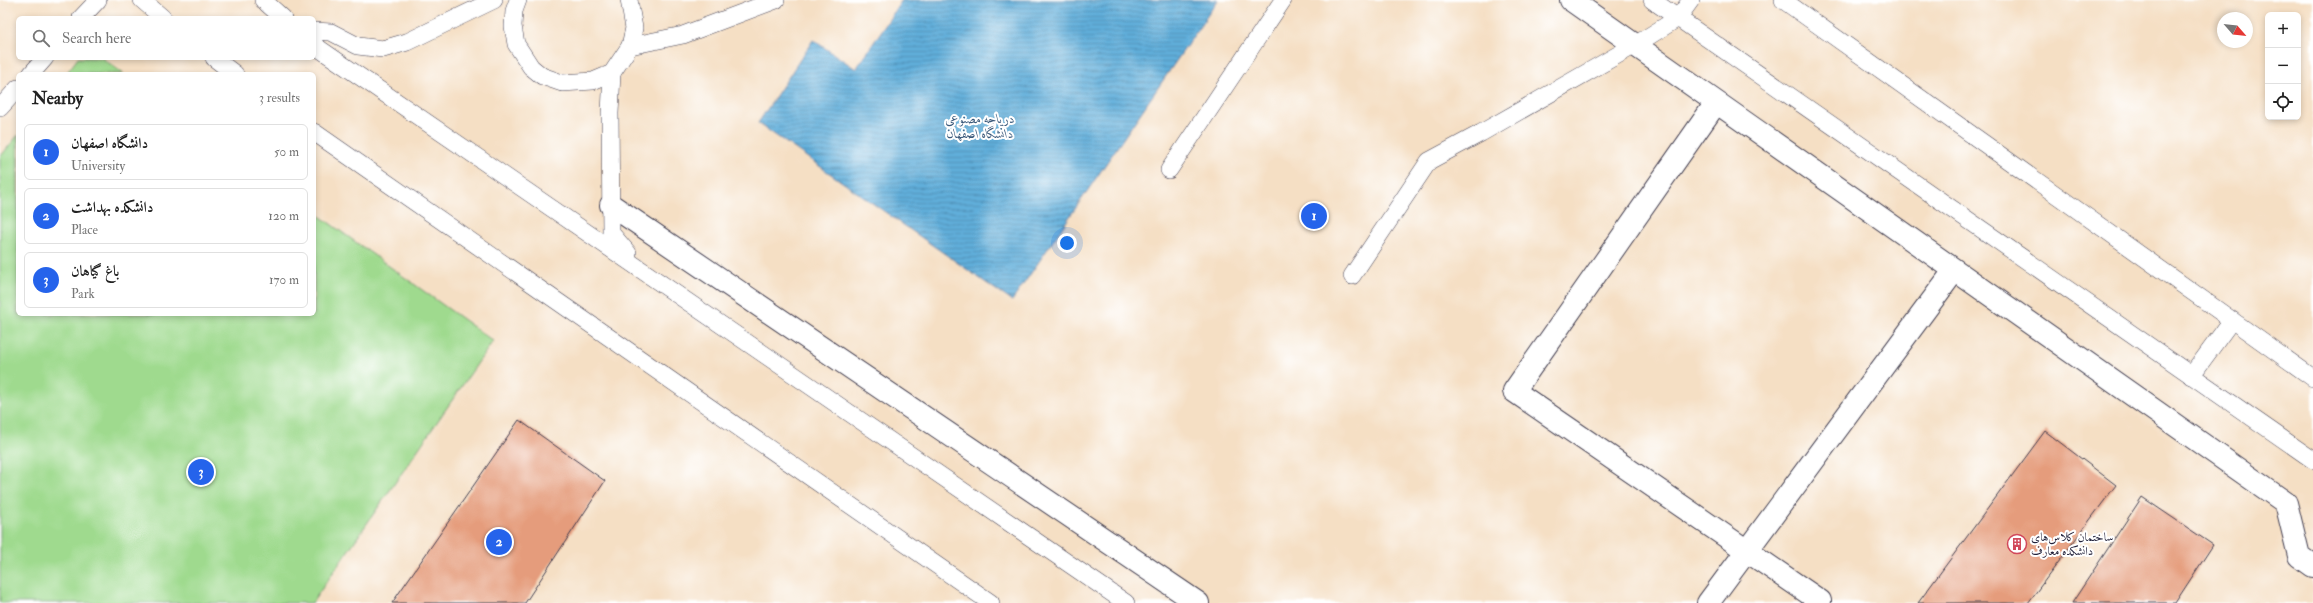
<!DOCTYPE html>
<meta charset="utf-8">
<style>
body{margin:0;font-family:"IM FELL Double Pica",Amiri,serif;background:#f6f6f6;color:#222}
.controls{position:absolute;right:12px;top:12px;display:grid;overflow:hidden;border-radius:6px;box-shadow:0 2px 6px #0003}
.controls button{width:36px;height:36px;display:grid;place-items:center;padding:0;border:0;border-bottom:1px solid #e0e0e0;background:#fff;color:#222;font:20px sans-serif}
.compass{position:absolute;left:2217px;top:12px;width:36px;height:36px;border-radius:50%;background:#fff;box-shadow:0 2px 6px #0003;rotate:118deg}
.you{position:absolute;left:1067px;top:243px;width:14px;height:14px;margin:-10px;border:3px solid #fff;border-radius:50%;background:#1a73e8;box-shadow:0 0 0 6px #1a73e833}
.badge{display:grid;place-items:center;width:26px;height:26px;border-radius:50%;background:#2563eb;color:#fff;font-size:13px;font-weight:700}
.pin{position:absolute;translate:-50% -50%;border:2px solid #fff;box-shadow:0 1px 4px #0006}
.list{margin:0;padding:0;list-style:none}
h2{display:flex;justify-content:space-between;align-items:center;height:52px;margin:0;padding:0 16px;font-size:17px}
h2 small{font-size:13px;font-weight:400;color:#767676}
.list li{display:grid;grid-template-columns:26px 1fr auto;gap:12px;align-items:center;box-sizing:border-box;height:56px;margin:0 8px 8px;padding:0 8px;border:1px solid #e0e0e0;border-radius:6px}
.list b{display:block;font-size:15px;white-space:nowrap}
.list p{margin:0;font-size:13px;white-space:nowrap;color:#767676}
.list em{font-size:13px;font-style:normal;color:#767676}
.icon{flex:none;width:22px;height:22px;fill:none;stroke:currentColor;stroke-width:2;stroke-linecap:round;stroke-linejoin:round}
.map{position:relative;flex:none;width:2313px;height:603px;overflow:hidden}
.search{position:absolute;background:#fff;box-shadow:0 2px 6px #0003;left:16px;top:16px;width:300px;height:44px;display:flex;align-items:center;gap:10px;box-sizing:border-box;padding:0 14px;border-radius:6px;color:#767676;font-size:15px}
.panel{position:absolute;background:#fff;box-shadow:0 2px 6px #0003;left:16px;top:72px;width:300px;height:244px;border-radius:6px}
.map>svg:first-child{display:block}
</style>
<div class="map">
<svg width="2313" height="603" viewBox="0 0 2313 603">
<defs>
<pattern id="water-rules" width="6" height="5" patternUnits="userSpaceOnUse"><rect width="6" height="5" fill="#61aeda"/><path d="M0 2.5h6" fill="none" stroke="#508db2"/></pattern>
</defs>
<rect width="100%" height="100%" fill="#fff"/>
<filter id="ink" filterUnits="userSpaceOnUse"><feTurbulence type="fractalNoise" baseFrequency=".025" numOctaves="2"/><feDisplacementMap in="SourceGraphic" scale="8" xChannelSelector="R" yChannelSelector="G"/><feConvolveMatrix kernelMatrix="1 2 1 2 8 2 1 2 1" color-interpolation-filters="sRGB"/></filter>
<filter id="wash" filterUnits="userSpaceOnUse"><feTurbulence type="fractalNoise" baseFrequency=".012" numOctaves="4" result="noise"/><feDisplacementMap in="SourceGraphic" scale="16" xChannelSelector="R" yChannelSelector="G"/><feGaussianBlur stdDeviation="0.9" result="paint"/><feColorMatrix in="noise" values="0 0 0 0 0 0 0 0 0 0 0 0 0 0 0 0 0 1.4 0 .05"/><feComposite in="paint" operator="in"/></filter>
<g filter="url(#wash)">
<rect width="100%" height="100%" fill="#f5dfc4"/>
<g fill="#9fda8e" stroke="#607e64">
<path d="M78,58H102L124,74H66Z"/>
<path d="M18,135V314H314V212L493,341L312,603H0V157Z"/>
</g>
<path fill="url(#water-rules)" stroke="#42688a" d="M902,0H1218L1012,301L758,123L813,40L856,69Z"/>
<g id="blocks">
<g fill="#e59c7c">
<path d="M519,420L605,481L525,603H392Z"/>
<path d="M2045,431L2116,485L2028,603H1918Z"/>
<path d="M2142,497L2213,545L2175,603H2072Z"/>
</g>
</g>
</g>
<g filter="url(#ink)">
<use href="#blocks" fill-opacity="0" stroke="#423e50" stroke-width="1"/>
<g fill="none" stroke-linecap="round" stroke-linejoin="round">
<g stroke="#423e50" stroke-width="18">
<g id="lane">
<path d="M142,0L163,18"/>
<path d="M263,0L283,18"/>
<path d="M518,0L514,11L513,26L516,44L531,67L542,76L562,83L593,81L612,73L630,46L634,28L629,0"/>
<path d="M1652,0L2313,460"/>
<path d="M1783,0L2313,378"/>
<path d="M81,18L98,0"/>
<path d="M314,31L331,32L358,46L383,49L407,42L494,0"/>
<path d="M314,45L1126,603"/>
<path d="M630,46L683,35L776,0"/>
<path d="M214,58L235,74"/>
<path d="M612,73L610,113L611,233L628,253"/>
<path d="M31,74L45,58"/>
<path d="M0,108L18,88"/>
<path d="M314,132L991,603"/>
<path d="M1169,170L1283,0"/>
<path d="M1352,276L1429,161L1481,133L1635,45L1678,18L1691,0"/>
<path d="M2191,376L2232,320"/>
</g>
</g>
<g stroke="#423e50" stroke-width="24">
<g id="street">
<path d="M1571,0L2286,503L2299,556L2313,566"/>
<path d="M1716,103L1514,391L1820,601"/>
<path d="M611,205L1198,603"/>
<path d="M1708,603L1954,271"/>
</g>
</g>
<use href="#lane" stroke="#fff" stroke-width="17"/>
<use href="#street" stroke="#fff" stroke-width="22"/>
</g>
</g>
<defs>
<g id="building-ring" transform="scale(1)"><circle r="9.5" fill="#fff" stroke="#d1495b" stroke-width="1.5"/><path d="M-4-6H4V6H1V3H-1V6H-4ZM-2.5-4.3h1.7v1.8h-1.7ZM.8-4.3h1.7v1.8H.8ZM-2.5-1h1.7V.8h-1.7ZM.8-1h1.7V.8H.8Z" fill="#d1495b"/></g>
</defs>
<g fill-rule="evenodd">
<use href="#building-ring" x="2017" y="544"/>
</g>
<g text-anchor="middle" stroke-width="4" stroke-linejoin="round" paint-order="stroke">
<g font-size="12" fill="#22223b" stroke="#fff" text-anchor="start">
<text x="2031" y="541">ساختمان کلاس‌های<tspan x="2031" dy="14">دانشکده معارف</tspan></text>
</g>
<g font-size="13" font-style="italic" fill="#3b5a7b" stroke="#fff">
<text x="980" y="123">دریاچه مصنوعی<tspan x="980" dy="15">دانشگاه اصفهان</tspan></text>
</g>
</g>
</svg>
<div class="controls">
<button>+</button>
<button>−</button>
<button><svg class="icon" aria-label="locate" viewBox="0 0 24 24"><circle cx="12" cy="12" r="6"/><path d="M12 2v4M12 18v4M2 12h4M18 12h4"/></svg></button>
</div>
<svg class="compass" viewBox="-18 -18 36 36"><path d="M0-13l5 13h-10z" fill="#e53935"/><path d="M0 13l5-13h-10z" fill="#767676"/></svg>
<div class="you"></div>
<div class="pin badge" style="left:1314px;top:216px">1</div>
<div class="pin badge" style="left:499px;top:542px">2</div>
<div class="pin badge" style="left:201px;top:472px">3</div>
<div class="search"><svg class="icon" aria-label="search" viewBox="0 0 24 24"><circle cx="10" cy="10" r="6"/><path d="M15 15l6 6"/></svg>Search here</div>
<section class="panel">
<h2>Nearby<small>3 results</small></h2>
<ul class="list">
<li><span class="badge">1</span><div><b>دانشگاه اصفهان</b><p>University</p></div><em>50 m</em></li>
<li><span class="badge">2</span><div><b>دانشکده بهداشت</b><p>Place</p></div><em>120 m</em></li>
<li><span class="badge">3</span><div><b>باغ گیاهان</b><p>Park</p></div><em>170 m</em></li>
</ul>
</section>
</div>
